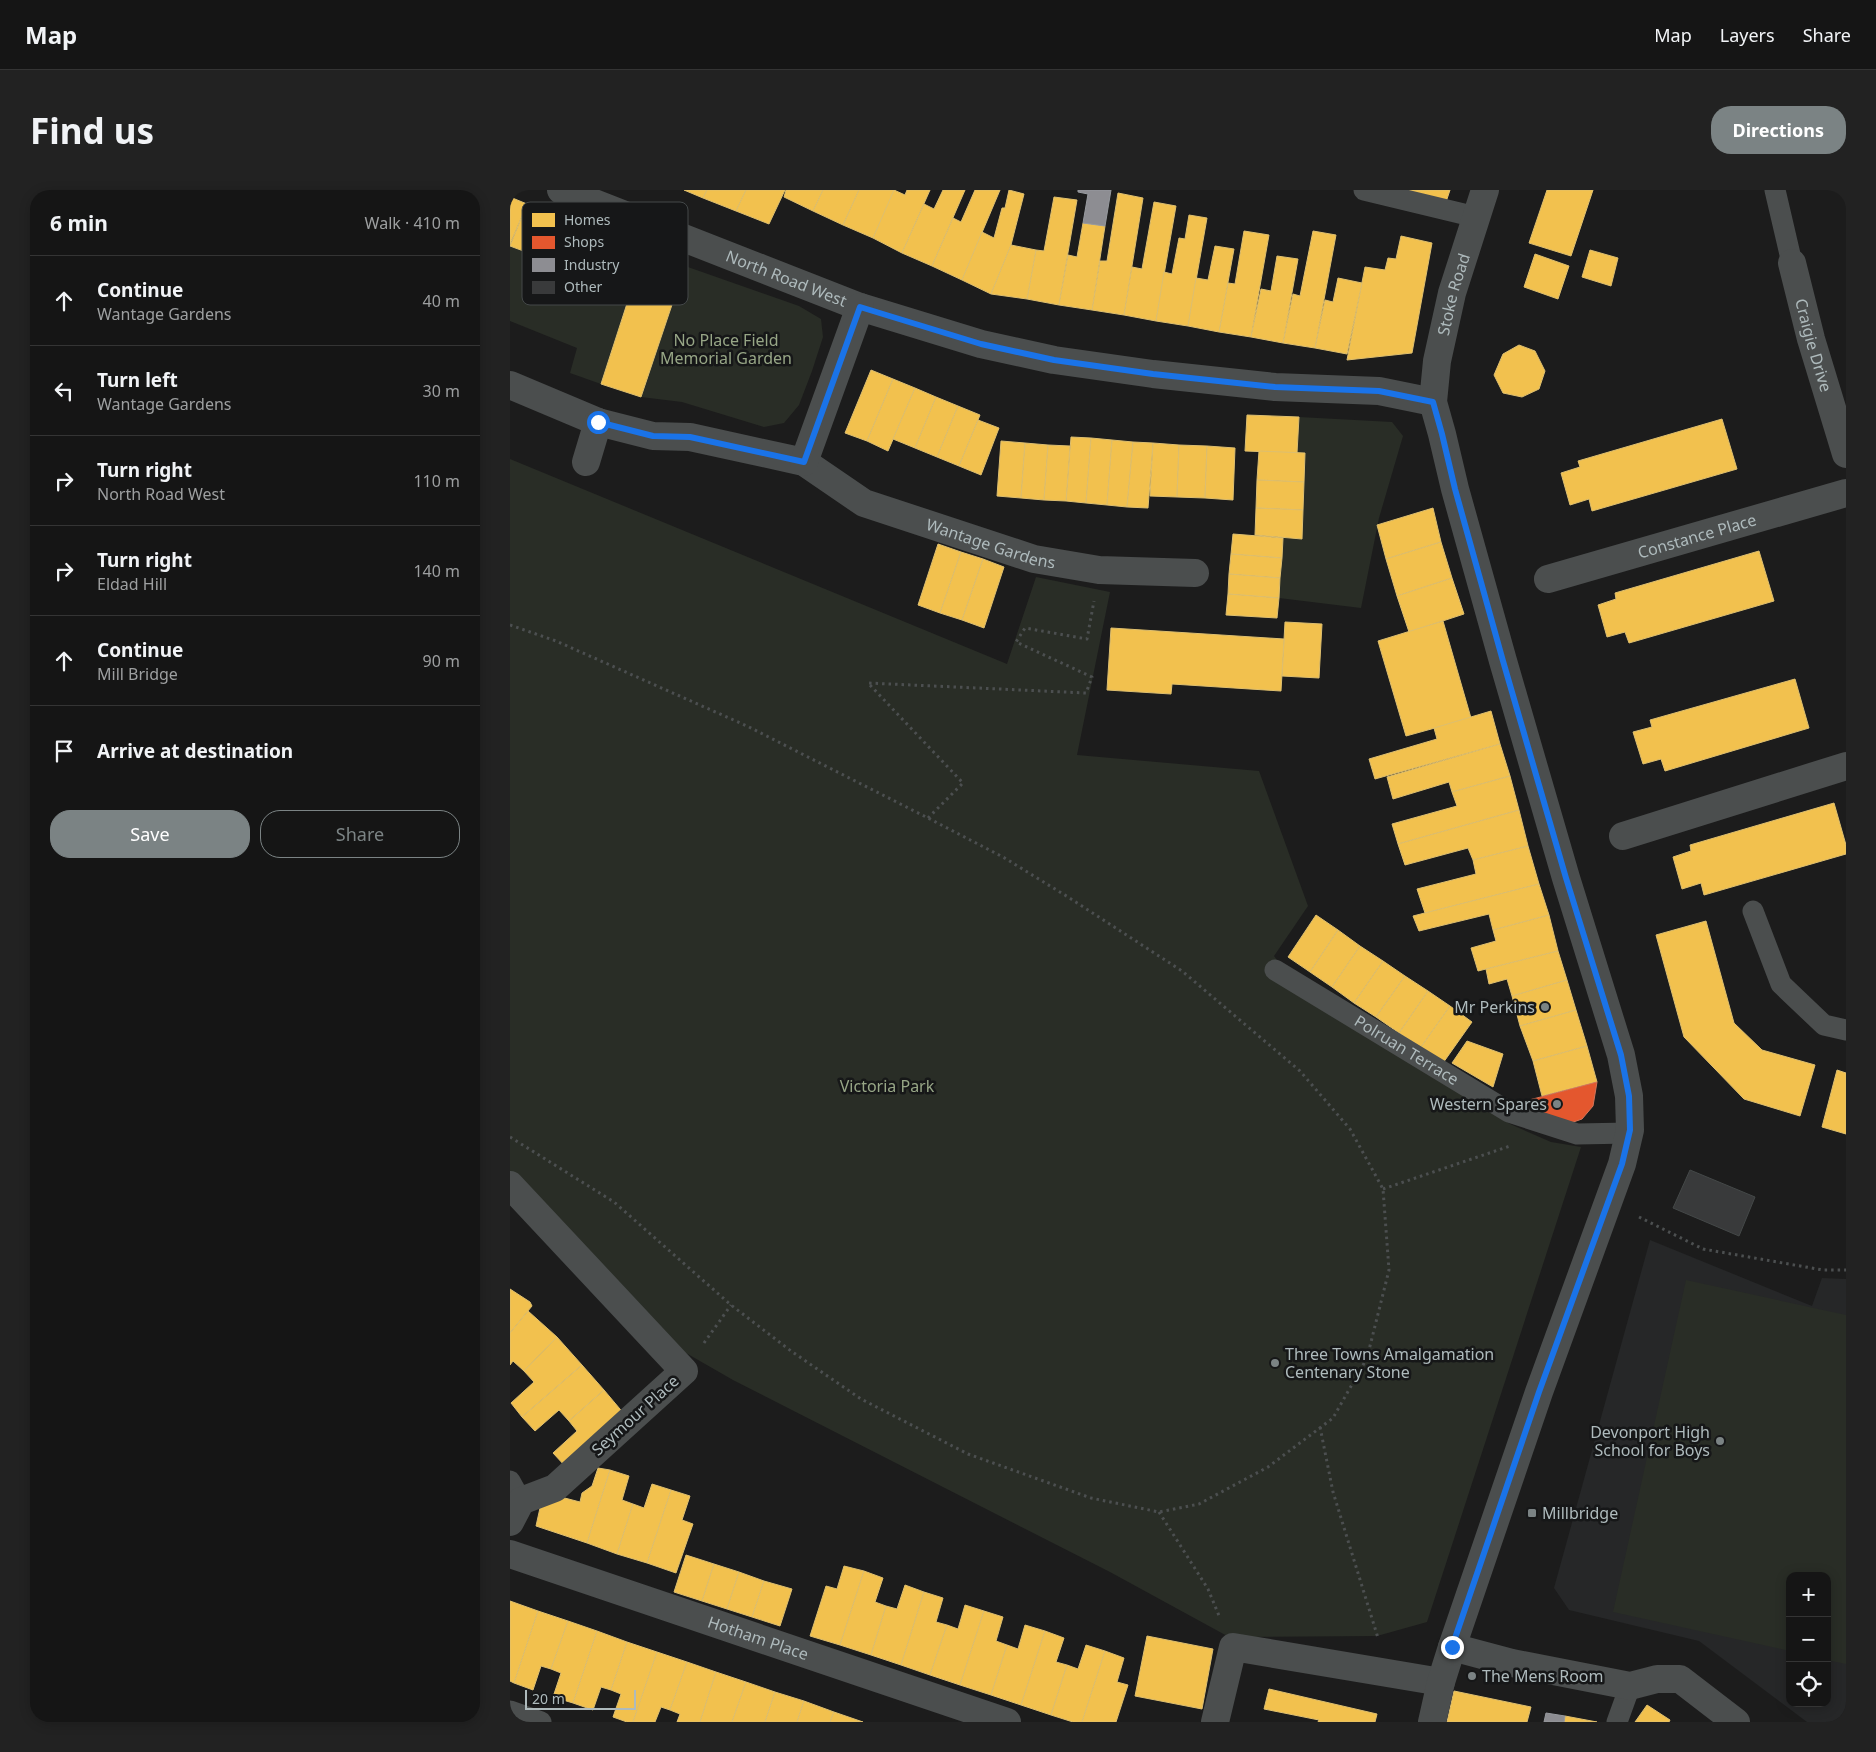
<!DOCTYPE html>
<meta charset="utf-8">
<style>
body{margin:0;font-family:"Noto Sans",sans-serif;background:#222;color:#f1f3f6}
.controls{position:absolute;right:15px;bottom:15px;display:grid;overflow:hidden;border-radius:10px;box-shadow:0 2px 12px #0003}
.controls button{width:45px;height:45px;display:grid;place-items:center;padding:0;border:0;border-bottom:1px solid #343434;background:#151515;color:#f1f3f6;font:25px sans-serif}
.scale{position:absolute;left:15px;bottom:12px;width:111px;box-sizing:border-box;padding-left:5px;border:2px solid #aebabc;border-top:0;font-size:14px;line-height:18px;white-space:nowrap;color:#aebabc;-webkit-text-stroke:4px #161718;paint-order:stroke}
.stop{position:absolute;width:15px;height:15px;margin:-11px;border:4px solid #1a73e8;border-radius:50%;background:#fff}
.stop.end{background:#1a73e8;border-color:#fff;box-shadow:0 1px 5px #0008}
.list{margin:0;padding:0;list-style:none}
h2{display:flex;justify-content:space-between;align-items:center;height:65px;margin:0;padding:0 20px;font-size:21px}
h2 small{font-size:16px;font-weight:400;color:#9d9fa0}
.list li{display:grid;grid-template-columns:32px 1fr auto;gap:15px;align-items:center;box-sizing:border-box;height:90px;padding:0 20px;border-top:1px solid #343434}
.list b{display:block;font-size:19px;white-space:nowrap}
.list p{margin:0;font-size:16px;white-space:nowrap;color:#9d9fa0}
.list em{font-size:16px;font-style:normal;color:#9d9fa0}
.actions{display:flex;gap:10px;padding:15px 20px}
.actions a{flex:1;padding:11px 0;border:1px solid #7b8384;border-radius:20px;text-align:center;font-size:18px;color:#7b8384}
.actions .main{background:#7b8384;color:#fff}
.icon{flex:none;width:28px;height:28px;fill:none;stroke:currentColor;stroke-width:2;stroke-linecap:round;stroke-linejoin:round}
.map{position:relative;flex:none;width:1336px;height:1532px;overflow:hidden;border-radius:20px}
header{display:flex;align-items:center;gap:30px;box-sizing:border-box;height:70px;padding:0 25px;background:#151515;border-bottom:1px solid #343434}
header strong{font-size:24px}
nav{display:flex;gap:28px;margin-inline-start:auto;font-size:18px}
.intro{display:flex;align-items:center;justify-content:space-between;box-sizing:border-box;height:120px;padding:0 30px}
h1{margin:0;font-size:35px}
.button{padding:12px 22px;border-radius:20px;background:#7b8384;color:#fff;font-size:18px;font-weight:700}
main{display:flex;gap:30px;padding:0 30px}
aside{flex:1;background:#151515;border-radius:20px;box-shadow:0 2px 12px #0003}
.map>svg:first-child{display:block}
</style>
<header>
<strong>Map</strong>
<nav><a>Map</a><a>Layers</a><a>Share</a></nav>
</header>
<div class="intro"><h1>Find us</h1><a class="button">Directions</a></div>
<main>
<aside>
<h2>6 min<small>Walk · 410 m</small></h2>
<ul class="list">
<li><svg class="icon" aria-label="ahead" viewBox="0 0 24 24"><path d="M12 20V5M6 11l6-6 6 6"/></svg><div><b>Continue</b><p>Wantage Gardens</p></div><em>40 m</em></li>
<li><svg class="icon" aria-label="left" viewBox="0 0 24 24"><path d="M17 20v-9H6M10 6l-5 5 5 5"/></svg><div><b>Turn left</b><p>Wantage Gardens</p></div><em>30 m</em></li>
<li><svg class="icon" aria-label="right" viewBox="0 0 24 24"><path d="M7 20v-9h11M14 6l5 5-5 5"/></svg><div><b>Turn right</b><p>North Road West</p></div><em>110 m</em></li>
<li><svg class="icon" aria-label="right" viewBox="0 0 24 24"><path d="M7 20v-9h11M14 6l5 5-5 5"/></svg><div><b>Turn right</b><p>Eldad Hill</p></div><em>140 m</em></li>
<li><svg class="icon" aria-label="ahead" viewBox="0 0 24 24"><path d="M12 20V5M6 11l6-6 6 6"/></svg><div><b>Continue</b><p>Mill Bridge</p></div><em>90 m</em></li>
<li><svg class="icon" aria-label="arrive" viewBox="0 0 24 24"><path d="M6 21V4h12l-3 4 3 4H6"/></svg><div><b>Arrive at destination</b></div></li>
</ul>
<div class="actions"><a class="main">Save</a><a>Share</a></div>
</aside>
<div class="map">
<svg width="1336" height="1532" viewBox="0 0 1336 1532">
<rect width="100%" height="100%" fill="#1c1c1c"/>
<path fill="#262728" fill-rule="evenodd" d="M1140,1050L1302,1116L1312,1088L1336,1089V1532H1297L1189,1451L1059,1420L1044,1398ZM1280,1386H1317V1513H1280Z"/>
<g fill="#292d26">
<path d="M0,56L121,101L91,194L60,183L67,158L0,131Z"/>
<path d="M175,76L289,116L311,129L313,147L302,181L289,215L274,233L254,237L172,212L131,207Z"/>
<path d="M789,227L882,232L893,246L869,328L851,418L769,408L773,348L791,349L795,264L787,263Z"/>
<path d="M0,269L497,474L526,387L600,402L567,565L749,581L798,716L764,766L773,778L893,863L1000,934L1041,952L1071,957L917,1432L867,1446L719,1447L600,1382L223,1190L169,1159L0,982Z"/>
<path d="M1176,1090L1336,1125V1474L1317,1470V1386H1280V1461L1103,1422Z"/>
</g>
<g fill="#f2c14e" stroke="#debf6f">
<path d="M174,0H197L193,8Z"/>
<path d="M197,0H236L226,21L193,8Z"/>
<path d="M236,0H275L259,34L226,21Z"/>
<path d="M276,0H313L303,21L274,7Z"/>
<path d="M313,0H349L333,35L303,21Z"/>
<path d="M349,0H385L363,48L333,35Z"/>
<path d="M384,0L395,5L397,0H420L392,63L363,48Z"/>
<path d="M433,0H455L422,76L392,63L414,14L424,19Z"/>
<path d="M465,0H490L452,90L422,76L443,28L451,32Z"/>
<path d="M499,0L514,4L501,55L481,104L452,90L472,42L484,48L492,18H495Z"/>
<path d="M884,0H940L936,12Z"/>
<path d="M1037,0H1083L1061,66L1019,53Z"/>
<path d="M608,3L633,8L614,125L582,120L590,71H597Z"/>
<path d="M0,7L17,14L0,54Z"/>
<path d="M544,7L567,10L549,115L517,109L526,60L534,61Z"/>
<path d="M644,12L666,16L646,131L614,125L622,77L632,79Z"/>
<path d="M17,14L134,61L121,101L0,56Z"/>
<path d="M679,25L697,28L678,136L646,131L654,82L662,84L669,48L675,49Z"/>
<path d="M573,33L595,36L582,120L549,115L558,65L567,67Z"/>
<path d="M734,41L759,45L741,147L709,142L718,93L725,94Z"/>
<path d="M803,41L826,45L805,158L773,153L783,104L790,106Z"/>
<path d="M891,46L922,53L902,163L837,170L855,77L875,80L878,68L886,69Z"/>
<path d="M501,55L526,60L517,109L481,104Z"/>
<path d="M705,56L724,59L709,142L678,136L686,88L698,90Z"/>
<path d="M1080,60L1108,68L1101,96L1072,87Z"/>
<path d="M134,61L175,76L131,207L91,194Z"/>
<path d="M1025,64L1059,76L1048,109L1014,97Z"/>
<path d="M767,66L788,69L773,153L741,147L751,99L761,101Z"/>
<path d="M828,88L852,93L837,164L805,158L815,110L823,112Z"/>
<path d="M1009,155L1025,161L1035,181L1029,199L1012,207L993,203L984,185L993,164Z"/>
<path d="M361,180L383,189L357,251L335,243Z"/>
<path d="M383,189L405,198L378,261L357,251Z"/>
<path d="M405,198L426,207L405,258L383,249Z"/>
<path d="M426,207L448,216L427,267L405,258Z"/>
<path d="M448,216L470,225L449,276L427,267Z"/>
<path d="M737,225L789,227L787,263L735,261Z"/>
<path d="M1212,229L1227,279L1082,321L1079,309L1060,315L1051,283L1070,277L1068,271Z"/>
<path d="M468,230L489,238L471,285L449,276Z"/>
<path d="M561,247L581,248L576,313L556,311Z"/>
<path d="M581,248L602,250L597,315L576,313Z"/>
<path d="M602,250L623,252L617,317L597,315Z"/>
<path d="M491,251L515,253L511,308L487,306Z"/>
<path d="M623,252L643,253L638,318L617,317Z"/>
<path d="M515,253L538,255L534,310L511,308Z"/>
<path d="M643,253L669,255L667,307L640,306Z"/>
<path d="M538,255L560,256L556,311L534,310Z"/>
<path d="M669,255L697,256L695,308L667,307Z"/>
<path d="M697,256L725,258L723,310L695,308Z"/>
<path d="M749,261L795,263L794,292L747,290Z"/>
<path d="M747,290L794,292L793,320L746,318Z"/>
<path d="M746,318L793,320L792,349L745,345Z"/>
<path d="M923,318L931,352L876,369L867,335Z"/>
<path d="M723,344L773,348L772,368L721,364Z"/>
<path d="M931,352L942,388L887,406L876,369Z"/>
<path d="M428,354L451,362L430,423L408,415Z"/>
<path d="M1249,361L1264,411L1119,453L1115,442L1097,447L1088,415L1106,409L1105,403Z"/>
<path d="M451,362L473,369L452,430L430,423Z"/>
<path d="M721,364L772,368L770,388L719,384Z"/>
<path d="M473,369L494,377L474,438L452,430Z"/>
<path d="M719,384L770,388L769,408L718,404Z"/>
<path d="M942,388L954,424L899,442L887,406Z"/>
<path d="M718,404L769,408L767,428L716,425Z"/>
<path d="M933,431L961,528L896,546L868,451Z"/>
<path d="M775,432L812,434L809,488L772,486Z"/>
<path d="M601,438L774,449L771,501L662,494L661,504L597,500Z"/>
<path d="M1285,489L1299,538L1155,581L1151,569L1133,574L1123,542L1142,537L1140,530Z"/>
<path d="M981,521L990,554L865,589L859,569L927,549L924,538Z"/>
<path d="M990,554L1000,586L942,602L939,592L883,609L877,587Z"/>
<path d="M1000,586L1009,620L888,654L882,634L947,616L942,602Z"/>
<path d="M1324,613L1336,655V664L1194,705L1191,693L1172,699L1163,667L1181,661L1180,655Z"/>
<path d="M1009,620L1018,656L963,670L958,658L895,675L888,654Z"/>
<path d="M1018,656L1029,694L915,723L907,699L966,684L963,670Z"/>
<path d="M1029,694L1039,725L983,740L979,724L909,741L903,726Z"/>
<path d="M806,725L828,740L800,782L778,767Z"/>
<path d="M1039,725L1048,761L968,781L961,758L986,751L983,740Z"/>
<path d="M1196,731L1224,833L1252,860L1305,875L1290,926L1234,909L1174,847L1146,745Z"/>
<path d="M828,740L850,756L822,797L800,782Z"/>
<path d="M850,756L873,771L844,813L822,797Z"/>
<path d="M1048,761L1057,790L1002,806L997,789L979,794L976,779Z"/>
<path d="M873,771L895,786L866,827L844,813Z"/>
<path d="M895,786L918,801L889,843L866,827Z"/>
<path d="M1057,790L1066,820L1010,836L1002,806Z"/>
<path d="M918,801L940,816L911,857L889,843Z"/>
<path d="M940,816L962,832L933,873L911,857Z"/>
<path d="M1066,820L1077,856L1023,871L1010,836Z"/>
<path d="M957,851L993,864L983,897L942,873Z"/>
<path d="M1077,856L1087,892L1032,906L1023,871Z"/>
<path d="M1327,880L1336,883V944L1312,937Z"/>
<path d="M0,1099L20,1112L22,1116L0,1143Z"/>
<path d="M18,1121L47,1147L14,1181L3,1171L0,1175V1143Z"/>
<path d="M47,1147L72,1175L12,1227L1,1213L24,1192L14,1181Z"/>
<path d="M72,1175L94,1200L59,1231L49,1220L25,1241L12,1227Z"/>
<path d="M94,1200L115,1225L56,1277L43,1263L67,1241L59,1231Z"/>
<path d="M88,1278L100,1280L77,1353L26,1336L30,1318L47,1306L70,1312L72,1303L82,1296Z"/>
<path d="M100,1280L119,1286L112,1310L123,1314L107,1364L77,1353Z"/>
<path d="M142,1294L161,1300L137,1373L107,1364L123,1314L134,1318Z"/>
<path d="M161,1300L180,1306L172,1330L183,1334L166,1383L137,1373Z"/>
<path d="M176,1365L204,1374L192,1411L164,1402Z"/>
<path d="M204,1374L229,1382L217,1419L192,1411Z"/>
<path d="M334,1376L354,1381L330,1455L300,1446L316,1396L327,1399Z"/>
<path d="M354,1381L373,1388L365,1412L376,1416L361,1465L330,1455Z"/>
<path d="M229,1382L254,1391L242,1427L217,1419Z"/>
<path d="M254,1391L282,1399L270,1436L242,1427Z"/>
<path d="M395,1395L414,1402L391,1475L361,1465L376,1416L387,1419Z"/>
<path d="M414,1402L433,1408L426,1432L437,1435L420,1485L391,1475Z"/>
<path d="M0,1411L28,1421L4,1493L0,1491Z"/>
<path d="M455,1415L474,1421L450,1495L420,1485L437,1435L448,1439Z"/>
<path d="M28,1421L58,1431L41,1479L31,1476L23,1500L4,1493Z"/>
<path d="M474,1421L493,1427L486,1451L497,1455L481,1505L450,1495Z"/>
<path d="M58,1431L87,1441L63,1513L43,1507L51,1483L41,1479Z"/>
<path d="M515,1435L535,1441L511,1515L481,1505L497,1455L508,1459Z"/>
<path d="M87,1441L117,1452L101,1500L91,1497L83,1520L63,1513Z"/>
<path d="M535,1441L554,1448L546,1472L557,1475L541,1525L511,1515Z"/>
<path d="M637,1446L703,1459L692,1519L625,1506Z"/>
<path d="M117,1452L147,1462L123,1532H117L103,1527L111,1504L101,1500Z"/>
<path d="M576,1455L595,1461L572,1532H563L541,1525L557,1475L568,1479Z"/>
<path d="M595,1461L614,1468L607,1492L618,1495L606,1532H572Z"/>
<path d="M147,1462L177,1472L160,1520L151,1517L145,1532H123Z"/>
<path d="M177,1472L206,1482L190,1532H167L170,1524L160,1520Z"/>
<path d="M206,1482L236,1492L222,1532H190Z"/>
<path d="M236,1492L265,1502L255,1532H222Z"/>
<path d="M759,1499L867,1524L865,1532H808L809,1530L754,1519Z"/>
<path d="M944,1501L1021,1517L1017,1532H937Z"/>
<path d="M265,1502L294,1511L287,1532H255Z"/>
<path d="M294,1511L324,1522L320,1532H287Z"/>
<path d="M1137,1515L1160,1530L1159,1532H1125Z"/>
<path d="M324,1522L353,1532H320Z"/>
<path d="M1055,1526L1087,1532H1054Z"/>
</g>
<path fill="#e4572e" stroke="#d47559" d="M1087,892L1083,916L1072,929L1049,937L1008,913Z"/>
<g fill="#8d8d92" stroke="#979a9f">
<path d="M568,0H601L595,36L573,33L578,4L568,2Z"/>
<path d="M1036,1523L1055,1526L1054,1532H1034Z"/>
</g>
<path fill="#393a3b" stroke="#444848" d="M1180,980L1245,1007L1229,1046L1163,1018Z"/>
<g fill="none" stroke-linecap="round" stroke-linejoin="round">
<g stroke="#4c4f50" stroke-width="3" stroke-dasharray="2.5 4" stroke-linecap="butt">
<path d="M0,435L46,451L237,536L418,628L493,667L558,707L672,781L790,881L840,939L873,999L879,1080L857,1168L823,1228L758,1277L689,1314L649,1322L581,1308L458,1264L351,1209L281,1161L221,1115L104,1012L0,947"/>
<path d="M418,628L453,593L358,493L576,503L582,487L506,452L515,438L577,449L584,411"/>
<path d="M873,999L1000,956"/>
<path d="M1129,1027L1193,1059L1313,1080H1336"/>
<path d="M194,1153L221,1115"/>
<path d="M810,1237L823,1302L868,1448"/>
<path d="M649,1322L698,1399L710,1428"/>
</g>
<g stroke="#4b4e4e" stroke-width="21">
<path d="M854,0L966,27"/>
<path d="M1265,0L1282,73"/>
<path d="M1243,721L1271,794L1314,835L1336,840"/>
<path id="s1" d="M765,780L999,922L1067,944L1119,943"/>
<path d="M0,1291L11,1311"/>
<path d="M0,1521L31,1532"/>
<path d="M1107,1532L1120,1496"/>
</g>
<g stroke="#4b4e4e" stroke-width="28">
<path id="s2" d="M51,0L350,117L471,154L544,170L643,184L765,197L869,201L923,212"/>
<path id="s3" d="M1282,73L1301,149L1336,264"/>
<path id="s4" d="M0,195L88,232L143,246L180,247L294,272L354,313L524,369L589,380L685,383"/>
<path d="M76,272L88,232"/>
<path d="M294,272L350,117"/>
<path id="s5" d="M1038,389L1336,303"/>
<path d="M1113,646L1336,576"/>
<path d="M0,995L174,1181L45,1298L11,1311L0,1332"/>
<path id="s6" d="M0,1364L497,1532"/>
<path d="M942,1457L1002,1473L1120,1496L1147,1489H1170L1226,1532"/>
<path d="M705,1532L723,1457L931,1492"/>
</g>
<path stroke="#4b4e4e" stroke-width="28" id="s7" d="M922,1532L931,1492L942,1457L1029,1202L1112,974L1120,940L1119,906L1111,865L1056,688L993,471L945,299L932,244L923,212L927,171L942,103L975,0"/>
</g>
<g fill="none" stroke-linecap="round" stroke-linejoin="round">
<path stroke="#1a73e8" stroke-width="6" d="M88,232L143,246L180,247L294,272L350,117L471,154L544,170L643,184L765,197L869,201L923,212L932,244L945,299L993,471L1056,688L1111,865L1119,906L1120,940L1112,974L1029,1202L942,1457"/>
</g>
<g fill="#7b8384" stroke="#161718" stroke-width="2">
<circle cx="1035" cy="817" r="5"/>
<circle cx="1047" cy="914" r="5"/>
<circle cx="765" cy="1173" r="5"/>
<circle cx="1210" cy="1251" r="5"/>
<rect x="1017" y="1318" width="10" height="10" rx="2.5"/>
<circle cx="962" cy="1486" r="5"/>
</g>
<g text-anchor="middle" stroke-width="5" stroke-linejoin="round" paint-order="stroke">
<g font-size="16" fill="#aebabc" stroke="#161718">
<text dy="6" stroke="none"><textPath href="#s2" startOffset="242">North Road West</textPath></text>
<text dy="6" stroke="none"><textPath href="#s7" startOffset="1490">Stoke Road</textPath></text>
<text dy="6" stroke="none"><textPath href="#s3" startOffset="85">Craigie Drive</textPath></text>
<text dy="6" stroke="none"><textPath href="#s5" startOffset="155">Constance Place</textPath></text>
<text dy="6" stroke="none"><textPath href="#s4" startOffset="512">Wantage Gardens</textPath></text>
<text dy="6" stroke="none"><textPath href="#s1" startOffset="154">Polruan Terrace</textPath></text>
<text transform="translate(125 1225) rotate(-42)" y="6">Seymour Place</text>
<text dy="6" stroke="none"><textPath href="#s6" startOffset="262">Hotham Place</textPath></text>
</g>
<g font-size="16" fill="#97a686" stroke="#161718">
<text x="216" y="156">No Place Field<tspan x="216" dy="18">Memorial Garden</tspan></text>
<text x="377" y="902">Victoria Park</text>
</g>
<g font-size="16" fill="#aebabc" stroke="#161718" text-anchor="end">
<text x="1025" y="823">Mr Perkins</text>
<text x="1037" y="920">Western Spares</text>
<text x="775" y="1170" text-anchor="start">Three Towns Amalgamation<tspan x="775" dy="18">Centenary Stone</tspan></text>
<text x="1200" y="1248">Devonport High<tspan x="1200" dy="18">School for Boys</tspan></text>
<text x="1032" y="1329" text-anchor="start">Millbridge</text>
<text x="972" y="1492" text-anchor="start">The Mens Room</text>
</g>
</g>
<rect x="12" y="12" width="166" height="103" rx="8" fill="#161718" stroke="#444849" stroke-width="1"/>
<rect x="22" y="23" width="23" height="14" fill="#f2c14e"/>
<rect x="22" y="46" width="23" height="13" fill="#e4572e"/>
<rect x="22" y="68" width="23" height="14" fill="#8d8d92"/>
<rect x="22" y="91" width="23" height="13" fill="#393a3b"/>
<g font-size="14" fill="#aebabc">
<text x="54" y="35">Homes</text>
<text x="54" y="57">Shops</text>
<text x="54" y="80">Industry</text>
<text x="54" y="102">Other</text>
</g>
</svg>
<div class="controls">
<button>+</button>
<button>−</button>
<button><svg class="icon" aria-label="locate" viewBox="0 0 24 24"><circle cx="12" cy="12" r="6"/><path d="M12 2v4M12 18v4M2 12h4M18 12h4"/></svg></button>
</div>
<div class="scale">20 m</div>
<div class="stop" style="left:88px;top:232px"></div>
<div class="stop end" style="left:942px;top:1457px"></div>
</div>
</main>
